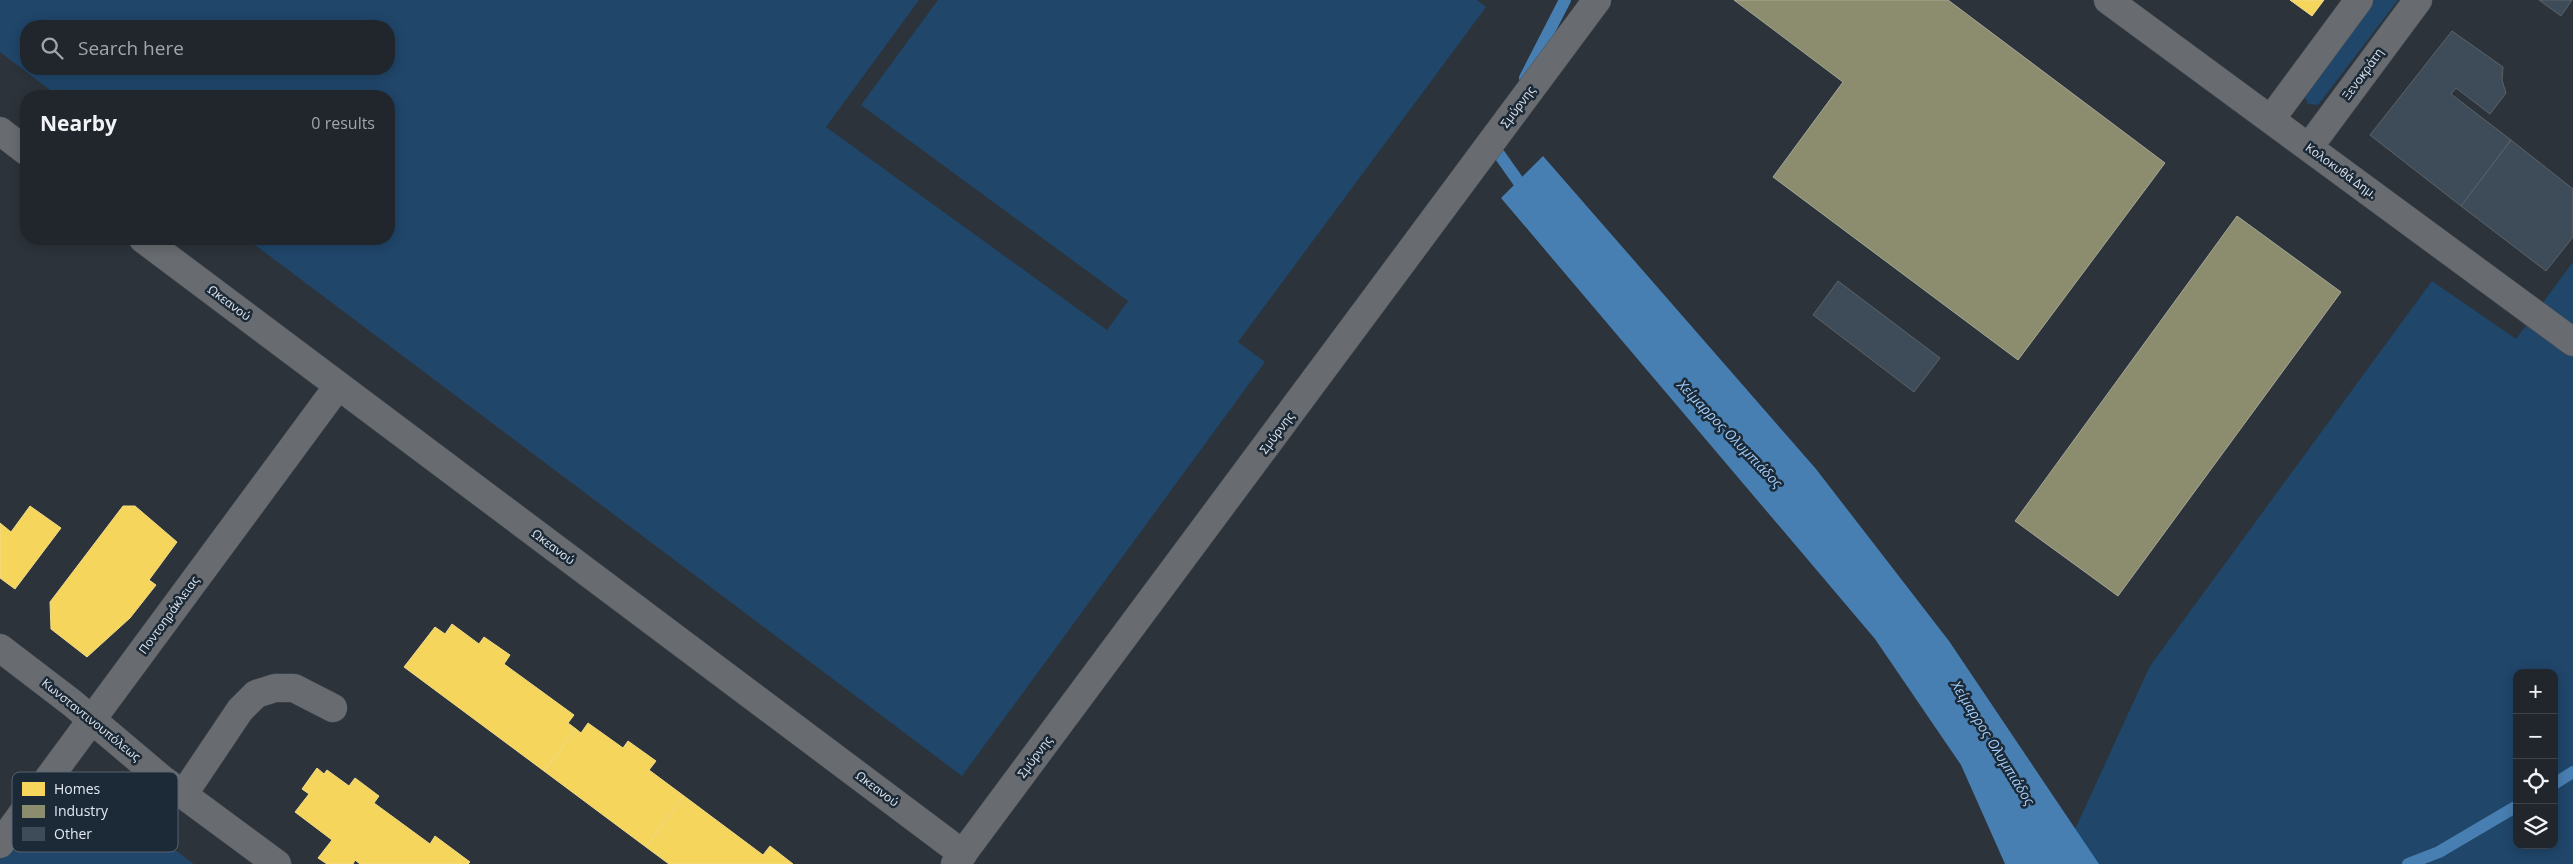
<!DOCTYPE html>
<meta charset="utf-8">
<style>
body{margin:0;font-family:"Open Sans",sans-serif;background:#2d3238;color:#f1f3f6}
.controls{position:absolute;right:15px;bottom:15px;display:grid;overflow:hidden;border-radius:10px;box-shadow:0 2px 12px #0003}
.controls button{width:45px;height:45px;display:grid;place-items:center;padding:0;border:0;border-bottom:1px solid #3e4348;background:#21262c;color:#f1f3f6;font:25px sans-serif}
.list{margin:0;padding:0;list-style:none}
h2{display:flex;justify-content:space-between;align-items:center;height:65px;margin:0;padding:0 20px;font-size:21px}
h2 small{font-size:16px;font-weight:400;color:#a2a5a9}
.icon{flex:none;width:28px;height:28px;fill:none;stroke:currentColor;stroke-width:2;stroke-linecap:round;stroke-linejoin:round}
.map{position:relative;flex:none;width:2573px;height:864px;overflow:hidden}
.search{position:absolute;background:#21262c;box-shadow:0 2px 12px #0003;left:20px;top:20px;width:375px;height:55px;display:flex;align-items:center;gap:12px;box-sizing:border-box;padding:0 18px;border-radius:20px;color:#a2a5a9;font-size:19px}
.panel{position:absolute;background:#21262c;box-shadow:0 2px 12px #0003;left:20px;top:90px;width:375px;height:155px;border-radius:20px}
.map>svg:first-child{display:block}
</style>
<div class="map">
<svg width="2573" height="864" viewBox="0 0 2573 864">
<rect width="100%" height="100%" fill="#2c333a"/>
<g fill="#20466a" fill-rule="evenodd">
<path d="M0,0H919L826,127L1107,330L1128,301L861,105L938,0H1477L1486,7L1238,342L1265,362L962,776L247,239H389V96H58L0,52ZM389,26V69H26V26Z"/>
<path d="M2373,0H2398L2318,105L2308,104L2303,93Z"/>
<path d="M2573,262V864H2059L2150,666L2432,281L2516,339ZM2517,673H2554V845H2517Z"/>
<path d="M61,765L194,864H0V847Z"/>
</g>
<path fill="#487fb2" d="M1543,156L1816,469L1949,641L2099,864H2005L1961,765L1875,639L1501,198Z"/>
<g fill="#f6d55c" stroke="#f0db89">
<path d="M2290,0H2324L2312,16Z"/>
<path d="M30,506L61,528L15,589L0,578V523L11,532Z"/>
<path d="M123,506H135L177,542L149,580L156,585L130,618L87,657L51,629L50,602Z"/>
<path d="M452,624L479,644L484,637L510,655L504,664L574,715L568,723L576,729L544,771L404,667L435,627L445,634Z"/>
<path d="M588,723L623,748L628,741L656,761L649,770L684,796L646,847L544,771L576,729L581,733Z"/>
<path d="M317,768L324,774L327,770L349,786L355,778L379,796L374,803L430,844L435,836L470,862L468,864H360L355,860L353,864H327L318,858L332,840L295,812L309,794L302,789Z"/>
<path d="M684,796L763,855L770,846L793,864H669L646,847Z"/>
</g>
<g fill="#8c8c6e" stroke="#a6a896">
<path d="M1734,0H1948L2165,163L2018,360L1773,177L1843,82Z"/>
<path d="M2237,216L2341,292L2118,596L2015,521Z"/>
</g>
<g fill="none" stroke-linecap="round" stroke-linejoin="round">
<g stroke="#487fb2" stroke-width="12">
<path d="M1525,78L1565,0"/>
<path d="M1494,141V147L1528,195"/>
<path d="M2554,784L2573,772"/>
<path d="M2408,864L2439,852L2517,806"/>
</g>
</g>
<g fill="#3e4c59" stroke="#5c6268">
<path d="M2539,0H2572L2561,16Z"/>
<path d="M2452,31L2503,67L2502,80L2506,93L2490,114L2456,88L2451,94L2511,140L2461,206L2370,135Z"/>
<path d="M2511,140L2573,189V237L2546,271L2461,206Z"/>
<path d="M1838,281L1940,358L1914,392L1813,315Z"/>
</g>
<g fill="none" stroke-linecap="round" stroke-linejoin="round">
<g stroke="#4a5057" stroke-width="29">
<g id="street">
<path d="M2108,0L2573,342"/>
<path d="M2271,119L2359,0"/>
<path d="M0,131L26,151"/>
<path d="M2309,147L2418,0"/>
<path d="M143,239L963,854"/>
<path d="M0,648L72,703L162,779L277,864"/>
<path d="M183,795L240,710L256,694L275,688H294L333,708"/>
<path d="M0,844L338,386"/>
<path d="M955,864L1597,0"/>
</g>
</g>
<use href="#street" stroke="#686c70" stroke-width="28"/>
</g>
<g text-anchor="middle" stroke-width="5" stroke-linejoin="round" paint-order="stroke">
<g font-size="12" fill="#e1e9f2" stroke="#1c2936">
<text transform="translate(2363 74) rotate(-54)" y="4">Ξενοκράτη</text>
<text transform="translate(1518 107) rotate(-53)" y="4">Σμύρνης</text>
<text transform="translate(2341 171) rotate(36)" y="4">Κολοκυθά Δημ.</text>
<text transform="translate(229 303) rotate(37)" y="4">Ωκεανού</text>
<text transform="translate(1277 433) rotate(-53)" y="4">Σμύρνης</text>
<text transform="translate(553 547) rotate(37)" y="4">Ωκεανού</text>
<text transform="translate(169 615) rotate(-54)" y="4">Ποντοηράκλειας</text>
<text transform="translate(91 720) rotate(39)" y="4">Κωνσταντινουπόλεως</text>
<text transform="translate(1035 757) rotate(-53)" y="4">Σμύρνης</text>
<text transform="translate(877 789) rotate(37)" y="4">Ωκεανού</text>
</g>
<g font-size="14" font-style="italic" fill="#a1cffe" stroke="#1c2936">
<text transform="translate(1730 434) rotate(46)" y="5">Χείμαρρος Ολυμπιάδος</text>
<text transform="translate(1993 743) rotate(58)" y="5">Χείμαρρος Ολυμπιάδος</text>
</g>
</g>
<rect x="12" y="772" width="166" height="80" rx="8" fill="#1c2936" stroke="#57636e" stroke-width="1"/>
<rect x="22" y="782" width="23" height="14" fill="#f6d55c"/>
<rect x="22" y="805" width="23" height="13" fill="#8c8c6e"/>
<rect x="22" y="827" width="23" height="14" fill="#3e4c59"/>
<g font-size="14" fill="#e1e9f2">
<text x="54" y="794">Homes</text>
<text x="54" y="816">Industry</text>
<text x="54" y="839">Other</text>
</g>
</svg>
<div class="controls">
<button>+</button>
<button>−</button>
<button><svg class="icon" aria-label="locate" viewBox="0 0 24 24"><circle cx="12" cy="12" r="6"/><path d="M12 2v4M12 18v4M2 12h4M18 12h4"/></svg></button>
<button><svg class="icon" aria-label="layers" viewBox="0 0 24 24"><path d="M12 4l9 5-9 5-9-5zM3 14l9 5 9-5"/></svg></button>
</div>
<div class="search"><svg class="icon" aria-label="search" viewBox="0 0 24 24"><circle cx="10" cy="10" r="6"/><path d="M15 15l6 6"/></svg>Search here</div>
<section class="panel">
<h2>Nearby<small>0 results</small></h2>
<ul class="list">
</ul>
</section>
</div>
